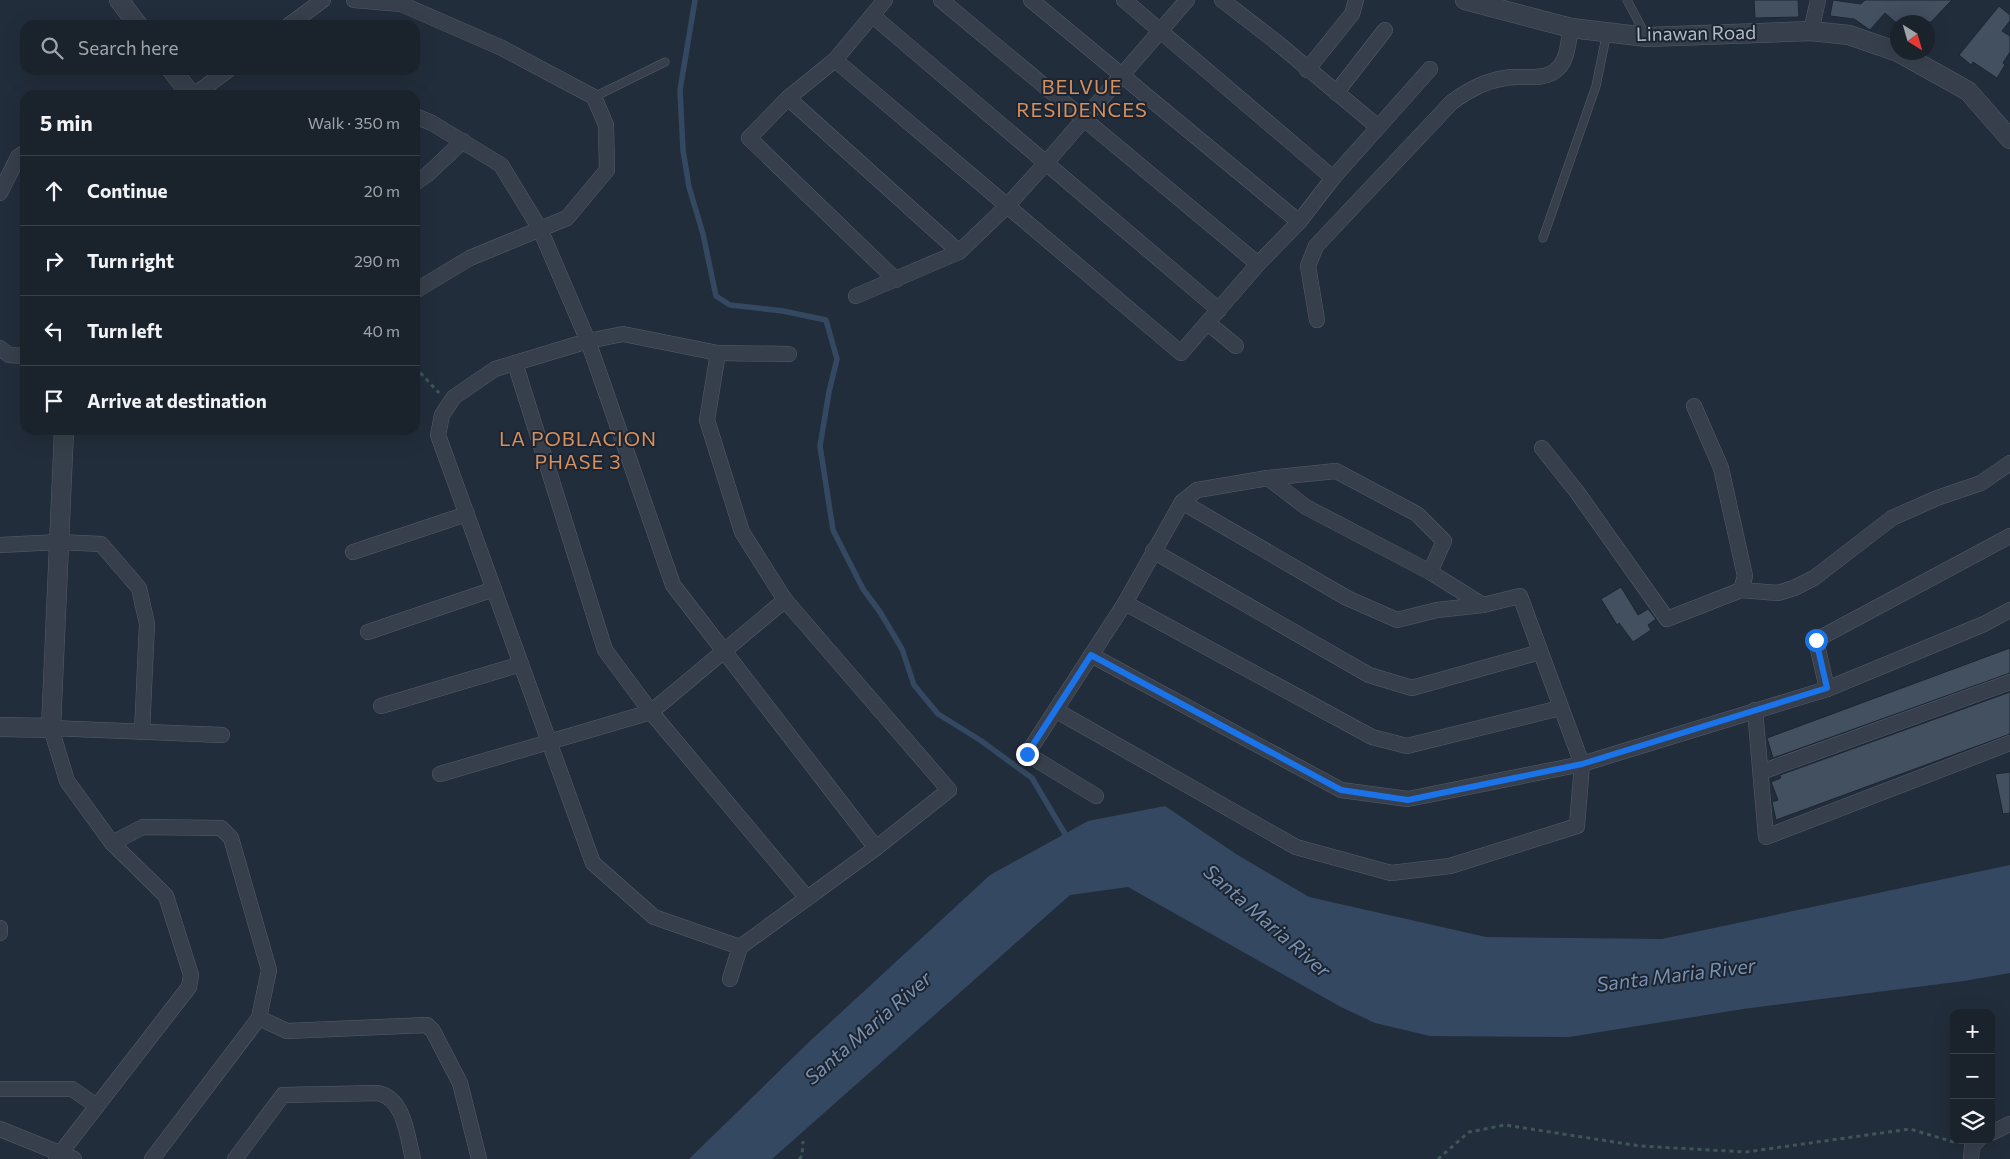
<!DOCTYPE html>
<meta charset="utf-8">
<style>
body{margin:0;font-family:Commissioner,sans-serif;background:#232a34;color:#f1f3f6}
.controls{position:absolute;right:15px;bottom:15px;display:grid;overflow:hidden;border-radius:10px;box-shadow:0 5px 20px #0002}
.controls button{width:45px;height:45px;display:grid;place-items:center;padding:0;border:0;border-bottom:1px solid #383f48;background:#1a222c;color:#f1f3f6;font:25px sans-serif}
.compass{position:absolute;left:1890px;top:15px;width:45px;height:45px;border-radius:50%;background:#1a222c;box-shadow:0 5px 20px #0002;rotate:143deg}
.stop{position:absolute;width:15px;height:15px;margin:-11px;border:4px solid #1a73e8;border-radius:50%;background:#fff}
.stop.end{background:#1a73e8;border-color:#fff;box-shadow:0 1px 5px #0008}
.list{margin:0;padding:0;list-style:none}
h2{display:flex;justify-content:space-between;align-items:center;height:65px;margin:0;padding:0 20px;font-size:21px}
h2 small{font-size:16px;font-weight:400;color:#9fa4a9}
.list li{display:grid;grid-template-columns:32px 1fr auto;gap:15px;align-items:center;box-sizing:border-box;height:70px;padding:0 20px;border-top:1px solid #383f48}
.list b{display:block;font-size:19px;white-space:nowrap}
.list em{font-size:16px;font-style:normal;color:#9fa4a9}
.icon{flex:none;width:28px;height:28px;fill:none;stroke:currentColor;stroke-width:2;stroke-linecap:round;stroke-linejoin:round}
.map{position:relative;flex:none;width:2010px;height:1159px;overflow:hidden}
.search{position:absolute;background:#1a222c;box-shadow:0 5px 20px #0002;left:20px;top:20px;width:400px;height:55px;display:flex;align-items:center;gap:12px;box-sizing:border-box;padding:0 18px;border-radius:15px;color:#9fa4a9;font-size:19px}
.panel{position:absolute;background:#1a222c;box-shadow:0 5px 20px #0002;left:20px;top:90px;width:400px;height:345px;border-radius:15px}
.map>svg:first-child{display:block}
</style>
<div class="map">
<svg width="2010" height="1159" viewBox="0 0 2010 1159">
<rect width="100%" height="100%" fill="#222d3b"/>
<path fill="#354862" d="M1165,806L1236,854L1309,897L1486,937L1662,939L2010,865V973L1964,981L1743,1009L1569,1037L1430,1036L1375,1023L1341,1007L1128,887L1070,895L772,1159H689L809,1042L990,875L1088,821Z"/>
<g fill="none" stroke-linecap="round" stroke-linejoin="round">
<path stroke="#354862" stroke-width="5.5" d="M695,0L680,90L683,150L689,187L703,234L716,296L730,305L783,311L826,320L837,359L829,392L820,446L833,530L863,589L880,612L902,649L914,685L938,714L980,740L1032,778L1068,839"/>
</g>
<g fill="#435060" stroke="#1d2632">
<path d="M1754,0H1798L1799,17L1755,18Z"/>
<path d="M1833,0L1861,4L1865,0H1952L1931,22H1895L1885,13L1870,30L1854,19L1830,16Z"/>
<path d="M1999,6L2010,15V21L2002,31L2010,36V52L2003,63L2005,65L1997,78L1973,62L1971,65L1959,55Z"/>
<path d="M1621,587L1638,615L1648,609L1656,619L1648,625L1651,630L1633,642L1619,623L1617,625L1601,599Z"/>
<path d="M2010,648V673L1773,758L1767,738Z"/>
<path d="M2010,692V734L1776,820L1772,802L1778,800L1771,782L1781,778L1780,775Z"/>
<path d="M2010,772V813L2003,814L1995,774Z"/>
</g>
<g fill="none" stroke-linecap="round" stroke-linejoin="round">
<g stroke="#545d69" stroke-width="9">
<g id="service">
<path d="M1627,0L1646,36"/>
<path d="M594,97L665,62"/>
<path d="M1543,238L1596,86L1607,32"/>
</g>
</g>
<g stroke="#545d69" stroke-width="16">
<g id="minor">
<path d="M354,0L401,4L502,48L594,97L606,125L607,170L567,218L470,258L415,291"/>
<path d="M885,0L835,60L788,98L749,138L896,280"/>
<path d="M941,0L1258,264"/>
<path d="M1031,0L1299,222"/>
<path d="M1124,0L1333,178"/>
<path d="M1222,0L1275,41L1378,127"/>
<path d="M873,16L1219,310"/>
<path d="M289,25L323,0"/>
<path d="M1811,31L1818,0"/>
<path d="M835,60L1181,353L1258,264L1299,222L1333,178L1430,69"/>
<path d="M1307,70L1352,14L1356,0"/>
<path d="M1336,93L1385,30"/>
<path d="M194,95L228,70"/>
<path d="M788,98L959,252"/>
<path d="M415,116L432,123L501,165L540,229L588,341L673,585L876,848"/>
<path d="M415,183L428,174L463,141"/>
<path d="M0,193L18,157L25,152"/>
<path d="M856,296L959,252L1006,207L1045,164L1187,0"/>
<path d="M1317,320L1308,266L1316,246L1452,102C1468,90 1485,81 1505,78C1521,75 1542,81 1555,71C1568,62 1568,42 1571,28"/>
<path d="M1208,323L1236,346"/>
<path d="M0,348L9,355L25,356"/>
<path d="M718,353L707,420L742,532L785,600L949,790L876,848L740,947L730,979"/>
<path d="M515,363L605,650L651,712L807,898"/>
<path d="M1542,448L1577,492L1667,619L1741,590L1745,576L1721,468L1694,406"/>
<path d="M1268,478L1306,507L1430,572L1483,605"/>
<path d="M0,545L59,542L101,544L139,588L147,624L142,732"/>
<path d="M1153,551L1369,675L1412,688L1540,652"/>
<path d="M353,552L467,514"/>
<path d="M1741,590L1778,593L1794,588L1814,578L1892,518L1937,498L1981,483L2010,463"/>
<path d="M1125,603L1372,737L1407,746L1560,708"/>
<path d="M368,632L494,589"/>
<path d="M1091,655L1341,790L1408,799L1582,764L1827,689L1984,624L2010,610"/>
<path d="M1827,689L1816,640L2010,536"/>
<path d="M381,706L521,664"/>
<path d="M1755,710L1766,837L2010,743"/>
<path d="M1057,711L1296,847L1391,873L1450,866L1577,826L1582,764L1520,596L1483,605L1437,610L1397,620L1347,598L1182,502"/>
<path d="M1761,772L2010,682"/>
<path d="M440,774L651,712L785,600"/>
<path d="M1096,796L1027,754L1125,603L1182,502L1197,490L1268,478L1336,471L1417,514L1444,541L1430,572"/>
<path d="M112,843L143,827L221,828L231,838L269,970L259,1018L152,1159"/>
<path d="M0,928V933"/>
<path d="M740,947L654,917L593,863L438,435L442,415L454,397L495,369L588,341L623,334L718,353L789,354"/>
<path d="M259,1018L287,1031L427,1025L433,1031L460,1083L479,1159"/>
<path d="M0,1089H72L97,1106"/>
<path d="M0,1129L74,1159"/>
<path d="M1991,1133L2010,1124"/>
<path d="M56,1159L189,987L191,975L166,896L112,843L67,781L51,728L222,735"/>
<path d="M235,1159L283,1095L378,1093C405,1099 407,1136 413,1159"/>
<path d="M1971,1159L1972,1147L1978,1140"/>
</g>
</g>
<g stroke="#545d69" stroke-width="20">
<g id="tertiary">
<path d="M119,0L138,25"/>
<path d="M1465,0L1571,28L1647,37L1811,31L1849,35L1898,52"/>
<path d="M1898,52L1968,91L2010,139"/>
<path d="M172,70L191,95"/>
<path d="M0,727L51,728L64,430"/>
</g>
</g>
<g stroke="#3f5556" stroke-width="3" stroke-dasharray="4 4" stroke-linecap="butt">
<path d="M415,367L439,393"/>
<path d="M799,1159L802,1156L803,1141"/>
<path d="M1438,1159L1469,1132L1505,1125L1640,1146L1746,1152L1910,1129L1957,1143"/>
</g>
<use href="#service" stroke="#363f4b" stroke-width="8"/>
<use href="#minor" stroke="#363f4b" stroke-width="15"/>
<use href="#tertiary" stroke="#363f4b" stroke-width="19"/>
</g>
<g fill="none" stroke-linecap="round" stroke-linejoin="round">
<path stroke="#1a73e8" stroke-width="6" d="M1027,754L1091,655L1341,790L1408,800L1582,764L1827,688L1816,640"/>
</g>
<g text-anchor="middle" stroke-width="4" stroke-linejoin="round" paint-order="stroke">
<g font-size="19" fill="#b1bac7" stroke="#1b2430">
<text transform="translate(1696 33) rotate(-1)" y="7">Linawan Road</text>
</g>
<g font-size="20" letter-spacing="1" fill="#d4905f" stroke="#1b2430">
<text x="1082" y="94">BELVUE<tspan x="1082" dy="23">RESIDENCES</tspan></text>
<text x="578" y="446">LA POBLACION<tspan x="578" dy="23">PHASE 3</tspan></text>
</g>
<g font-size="20" font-style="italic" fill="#7990af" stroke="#1b2430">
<text transform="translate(1267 921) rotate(41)" y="7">Santa Maria River</text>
<text transform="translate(1676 975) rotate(-7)" y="7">Santa Maria River</text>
<text transform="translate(868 1028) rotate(-41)" y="7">Santa Maria River</text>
</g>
</g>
</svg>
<div class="controls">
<button>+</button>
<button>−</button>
<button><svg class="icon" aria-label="layers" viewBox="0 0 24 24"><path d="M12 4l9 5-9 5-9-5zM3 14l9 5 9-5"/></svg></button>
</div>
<svg class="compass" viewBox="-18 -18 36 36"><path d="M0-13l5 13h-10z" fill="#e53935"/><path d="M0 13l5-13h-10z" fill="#9fa4a9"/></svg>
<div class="stop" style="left:1816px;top:640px"></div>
<div class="stop end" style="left:1027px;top:754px"></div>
<div class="search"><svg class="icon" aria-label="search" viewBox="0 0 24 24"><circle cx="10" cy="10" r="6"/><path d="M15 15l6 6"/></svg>Search here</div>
<section class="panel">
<h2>5 min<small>Walk · 350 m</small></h2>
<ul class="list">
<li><svg class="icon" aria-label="ahead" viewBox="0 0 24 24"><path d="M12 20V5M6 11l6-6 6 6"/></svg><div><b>Continue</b></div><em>20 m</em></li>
<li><svg class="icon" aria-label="right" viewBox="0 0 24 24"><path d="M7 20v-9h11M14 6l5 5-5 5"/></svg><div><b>Turn right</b></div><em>290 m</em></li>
<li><svg class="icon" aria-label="left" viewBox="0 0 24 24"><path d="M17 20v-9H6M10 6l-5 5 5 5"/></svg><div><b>Turn left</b></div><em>40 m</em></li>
<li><svg class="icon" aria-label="arrive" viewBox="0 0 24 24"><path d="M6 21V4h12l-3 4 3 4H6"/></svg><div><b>Arrive at destination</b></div></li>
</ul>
</section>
</div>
